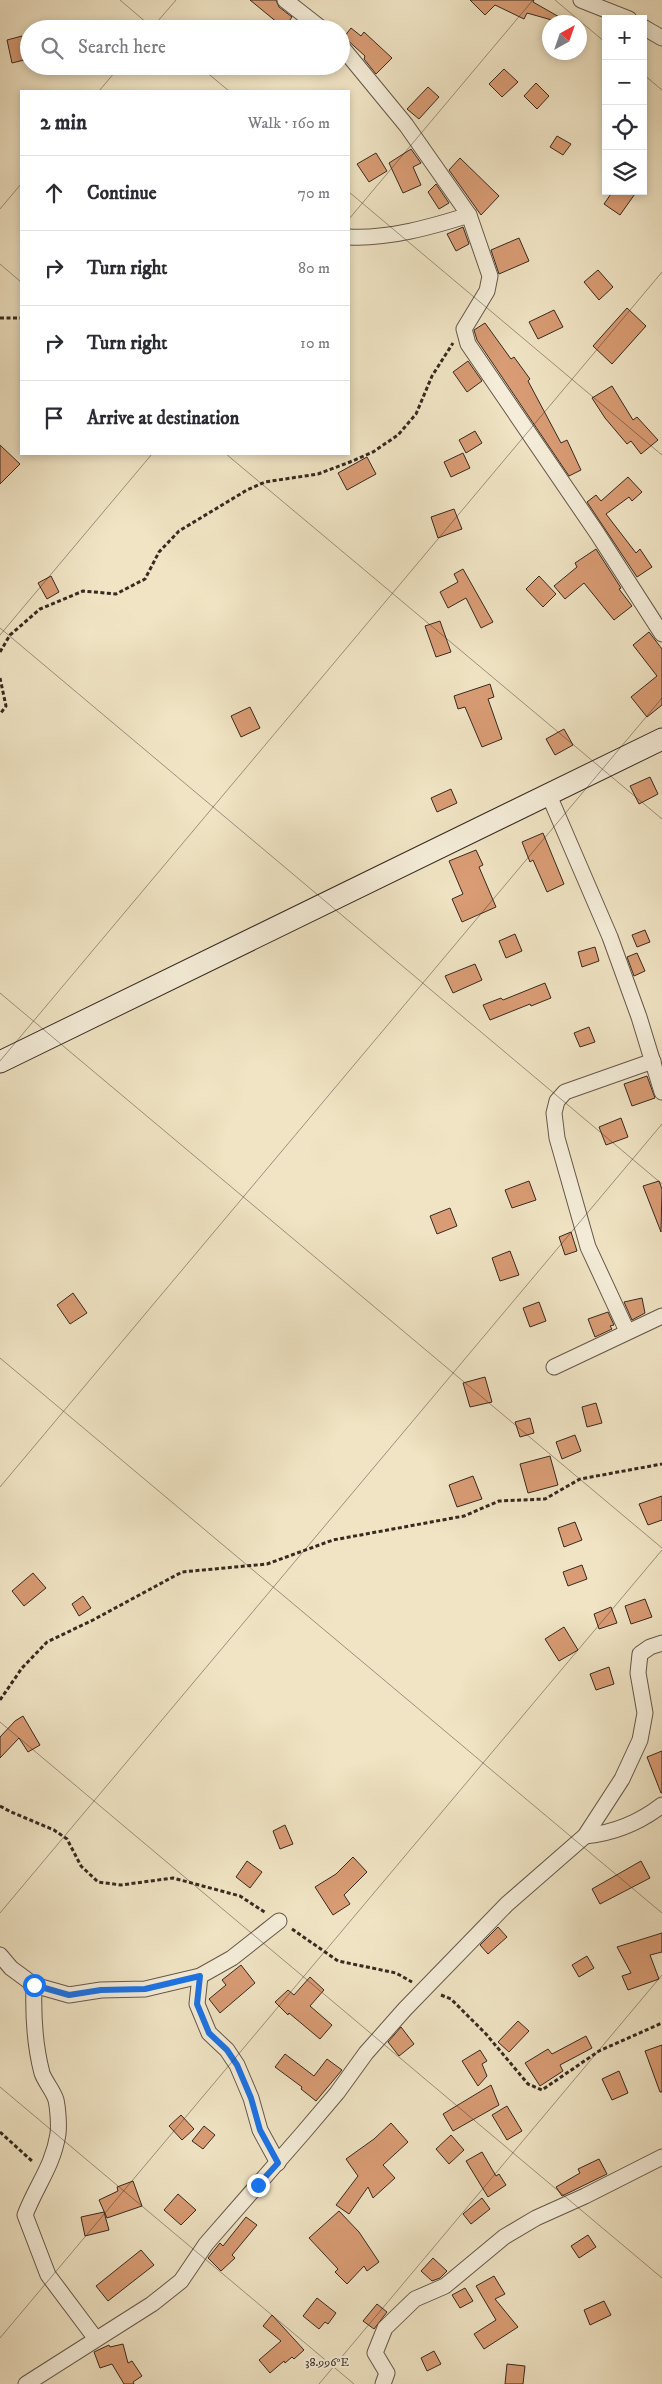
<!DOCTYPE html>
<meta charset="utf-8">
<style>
body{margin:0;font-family:"IM FELL DW Pica",serif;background:#f7f7f7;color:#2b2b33}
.controls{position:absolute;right:15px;top:15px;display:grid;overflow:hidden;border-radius:0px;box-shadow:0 2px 8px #0003}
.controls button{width:45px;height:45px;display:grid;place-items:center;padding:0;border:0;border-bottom:1px solid #e1e1e2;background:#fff;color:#2b2b33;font:25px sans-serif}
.compass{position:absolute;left:542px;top:15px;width:45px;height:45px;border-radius:50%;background:#fff;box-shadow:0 2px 8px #0003;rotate:40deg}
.stop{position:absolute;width:15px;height:15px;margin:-11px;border:4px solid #1a73e8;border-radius:50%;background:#fff}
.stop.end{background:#1a73e8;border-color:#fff;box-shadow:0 1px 5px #0008}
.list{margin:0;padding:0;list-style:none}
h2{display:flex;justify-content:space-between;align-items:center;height:65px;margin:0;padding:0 20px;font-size:21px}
h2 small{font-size:16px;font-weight:400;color:#7c7c81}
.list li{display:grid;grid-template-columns:32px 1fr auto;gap:15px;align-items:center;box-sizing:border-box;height:75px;padding:0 20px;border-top:1px solid #e1e1e2}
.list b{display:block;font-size:19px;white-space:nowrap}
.list em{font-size:16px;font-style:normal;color:#7c7c81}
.icon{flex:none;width:28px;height:28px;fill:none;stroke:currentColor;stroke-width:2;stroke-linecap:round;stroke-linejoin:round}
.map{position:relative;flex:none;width:662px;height:2384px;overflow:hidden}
.search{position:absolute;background:#fff;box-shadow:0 2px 8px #0003;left:20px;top:20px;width:330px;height:55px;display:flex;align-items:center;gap:12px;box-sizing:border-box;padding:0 18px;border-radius:28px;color:#7c7c81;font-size:19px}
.panel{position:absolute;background:#fff;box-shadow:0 2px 8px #0003;left:20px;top:90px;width:330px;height:365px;border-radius:0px}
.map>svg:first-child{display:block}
</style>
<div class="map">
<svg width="662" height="2384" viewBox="0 0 662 2384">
<rect width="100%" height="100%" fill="#f0e4c4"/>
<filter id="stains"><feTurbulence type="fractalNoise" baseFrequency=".004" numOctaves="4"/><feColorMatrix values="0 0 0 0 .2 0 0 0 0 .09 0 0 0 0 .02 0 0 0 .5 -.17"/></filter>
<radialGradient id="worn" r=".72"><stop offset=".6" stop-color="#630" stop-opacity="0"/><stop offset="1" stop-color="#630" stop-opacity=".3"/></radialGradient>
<g fill="#d99c74" stroke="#372a21">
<path d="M250,0H276L279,7L292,17L284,28Z"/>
<path d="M470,0H534L533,2L561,18L559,22L527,13L524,19L495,5L485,15Z"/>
<path d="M351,28L361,36L364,32L392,58L376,74L364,59L365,56L344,37Z"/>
<path d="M22,36L28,59L12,63L7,40Z"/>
<path d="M504,69L518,82L502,97L489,84Z"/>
<path d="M536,83L549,96L537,109L524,96Z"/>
<path d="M428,87L439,97L419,119L407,109Z"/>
<path d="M557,136L571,144L563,155L550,147Z"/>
<path d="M411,149L421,163L413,167L421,185L403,193L389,163Z"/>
<path d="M376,153L387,171L369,182L357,164Z"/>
<path d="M460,158L499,196L481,215L449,170Z"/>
<path d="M436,184L449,203L439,209L428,192Z"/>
<path d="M613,191H637L620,215L604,204Z"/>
<path d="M463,227L469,244L456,251L447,234Z"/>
<path d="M519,238L529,261L499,274L491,250Z"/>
<path d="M598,270L613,287L599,300L584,282Z"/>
<path d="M627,308L646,326L612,364L593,346Z"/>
<path d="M554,310L563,327L538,339L529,322Z"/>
<path d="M485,323L511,359L514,357L530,379L528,381L561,443L567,440L581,470L569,476L477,340L474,330Z"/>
<path d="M468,361L482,381L467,392L453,372Z"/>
<path d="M612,386L633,420L637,417L658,440L641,454L631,441L627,444L605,418L592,398Z"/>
<path d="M475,431L482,443L466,453L459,440Z"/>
<path d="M0,445L20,464L0,484Z"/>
<path d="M463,453L470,468L451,477L444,462Z"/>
<path d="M367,457L376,474L347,490L338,473Z"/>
<path d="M628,477L642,492L632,501L629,497L606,514L636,553L640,549L652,567L637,577L587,502L596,495L601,501Z"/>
<path d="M454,509L462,529L438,538L431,517Z"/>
<path d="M596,549L621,588L619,589L632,606L614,620L584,583L565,599L554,586L577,567L575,563Z"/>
<path d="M463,569L493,622L481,628L466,598L448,608L440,592L458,582L454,574Z"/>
<path d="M51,576L59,592L47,599L38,583Z"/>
<path d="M539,576L556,594L543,607L526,589Z"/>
<path d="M440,621L451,652L436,657L425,626Z"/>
<path d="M649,632L662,649V705L647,717L631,697L657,676L633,645Z"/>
<path d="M490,684L494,697L488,699L502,739L482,747L465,707L458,709L454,696Z"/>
<path d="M250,707L260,728L241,737L231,716Z"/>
<path d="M564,729L573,745L555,755L546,739Z"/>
<path d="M650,777L658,794L639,804L630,786Z"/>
<path d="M451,789L457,803L437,812L431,798Z"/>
<path d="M543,833L564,884L547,892L533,860L530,862L522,842Z"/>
<path d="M476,850L483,865L479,867L496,907L462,922L452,899L463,894L449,861Z"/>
<path d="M645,930L650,942L637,947L632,935Z"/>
<path d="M515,934L522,951L506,958L499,941Z"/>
<path d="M595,947L599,961L582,967L578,952Z"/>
<path d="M637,953L645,971L634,976L627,957Z"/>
<path d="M475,964L482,980L453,993L445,976Z"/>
<path d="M545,983L551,998L531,1006L530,1004L490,1020L483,1005L501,998L503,1000Z"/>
<path d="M589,1027L595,1042L580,1047L574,1033Z"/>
<path d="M647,1076L655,1098L632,1106L624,1084Z"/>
<path d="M621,1118L628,1137L606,1145L599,1127Z"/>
<path d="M529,1181L536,1200L512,1208L505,1190Z"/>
<path d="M659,1181L662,1189L661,1232L643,1186Z"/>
<path d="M450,1208L457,1226L437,1234L430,1216Z"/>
<path d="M571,1232L577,1251L565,1255L559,1237Z"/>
<path d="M510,1251L519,1275L500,1281L492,1258Z"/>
<path d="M73,1293L87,1313L70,1324L57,1305Z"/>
<path d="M642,1298L645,1313L632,1320L624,1302Z"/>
<path d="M539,1302L546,1321L530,1327L523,1308Z"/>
<path d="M608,1312L614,1325L610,1326L612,1329L595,1337L588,1319Z"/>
<path d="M485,1377L492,1402L470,1407L463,1383Z"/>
<path d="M596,1403L602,1423L587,1427L582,1407Z"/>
<path d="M530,1418L534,1433L520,1437L515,1422Z"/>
<path d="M575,1435L581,1451L562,1459L556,1442Z"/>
<path d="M550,1456L558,1485L528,1493L520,1464Z"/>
<path d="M473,1476L482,1499L457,1507L449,1485Z"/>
<path d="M662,1496V1520L648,1525L639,1504Z"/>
<path d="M575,1522L582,1540L564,1547L558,1528Z"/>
<path d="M582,1565L587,1579L568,1586L563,1572Z"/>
<path d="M33,1573L46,1588L24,1606L12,1591Z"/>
<path d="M83,1596L91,1608L79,1616L72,1604Z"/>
<path d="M645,1599L652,1617L631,1624L625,1606Z"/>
<path d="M611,1607L617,1623L599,1629L594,1614Z"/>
<path d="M564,1627L578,1650L559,1661L545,1639Z"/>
<path d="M609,1667L614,1684L596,1690L590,1674Z"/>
<path d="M23,1716L40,1745L28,1752L19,1738L0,1758V1737L15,1721Z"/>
<path d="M662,1751V1793H661L647,1757Z"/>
<path d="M285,1825L293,1844L280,1849L273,1831Z"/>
<path d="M353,1857L367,1872L344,1895L350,1904L333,1915L315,1887L336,1874Z"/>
<path d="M247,1861L262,1872L250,1888L236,1877Z"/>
<path d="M641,1861L650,1878L600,1904L592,1889Z"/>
<path d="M498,1927L507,1937L488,1954L480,1945Z"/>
<path d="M662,1933V1952L650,1955L659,1979L628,1990L622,1976L631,1973L617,1947Z"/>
<path d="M587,1956L594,1968L579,1977L572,1965Z"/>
<path d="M241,1965L255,1983L220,2013L209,1999L226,1985L222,1980Z"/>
<path d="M310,1977L324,1990L310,2006L332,2025L320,2039L289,2013L288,2015L275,2002L288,1990L294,1995Z"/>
<path d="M518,2021L529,2031L509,2052L498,2042Z"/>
<path d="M401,2027L414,2044L399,2056L388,2042Z"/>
<path d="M586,2036L592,2048L560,2065L563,2071L540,2086L525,2063L548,2049L552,2054Z"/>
<path d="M662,2045V2092H660L645,2051Z"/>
<path d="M480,2050L487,2061L482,2064L487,2076L478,2086L462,2061Z"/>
<path d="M285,2054L314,2076L327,2059L342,2070L316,2101L301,2089L302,2087L275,2067Z"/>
<path d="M619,2071L628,2093L612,2100L602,2079Z"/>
<path d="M491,2085L499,2105L453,2131L443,2114Z"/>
<path d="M507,2106L522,2131L507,2140L492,2115Z"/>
<path d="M181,2115L194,2129L182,2140L169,2126Z"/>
<path d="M391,2123L408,2142L383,2165L395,2178L373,2198L368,2187L349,2214L336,2205L358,2176L346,2159L374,2139Z"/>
<path d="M204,2126L215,2135L203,2149L192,2141Z"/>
<path d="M451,2135L464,2150L449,2164L436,2149Z"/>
<path d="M482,2152L496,2176L499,2174L506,2185L488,2197L466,2161Z"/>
<path d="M599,2159L607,2174L562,2196L556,2187L580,2173L578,2169Z"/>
<path d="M133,2181L142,2206L107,2218L99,2200L118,2191L117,2187Z"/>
<path d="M178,2194L196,2210L181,2225L164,2210Z"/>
<path d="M482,2198L490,2209L471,2224L463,2214Z"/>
<path d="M339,2211L359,2232L379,2262L367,2271L364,2266L347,2284L335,2272L338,2269L309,2238Z"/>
<path d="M104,2212L109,2230L85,2236L81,2217Z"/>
<path d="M246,2217L257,2225L232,2255L235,2258L221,2271L208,2258L220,2243L223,2246Z"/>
<path d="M588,2235L596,2247L579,2258L571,2246Z"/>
<path d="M141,2250L154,2265L108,2301L96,2286Z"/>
<path d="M433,2258L447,2271L440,2278L432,2281L421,2271Z"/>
<path d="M494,2276L505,2294L495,2299L518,2327L484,2349L474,2334L496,2320L476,2286Z"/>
<path d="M465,2288L473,2301L460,2308L452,2295Z"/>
<path d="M317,2298L336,2313L328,2324L325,2322L319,2329L303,2316Z"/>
<path d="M604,2301L611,2315L590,2325L584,2310Z"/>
<path d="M377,2304L387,2312L374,2329L363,2321Z"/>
<path d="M272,2315L304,2350L294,2359L292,2357L285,2363L284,2361L270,2373L259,2360L281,2341L263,2326Z"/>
<path d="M123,2344L128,2363L132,2361L142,2376L133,2382L134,2384H124L112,2364L100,2368L94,2352L109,2345L110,2347Z"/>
<path d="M434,2351L441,2364L427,2371L421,2358Z"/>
<path d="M507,2364L525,2366L523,2384H505Z"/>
</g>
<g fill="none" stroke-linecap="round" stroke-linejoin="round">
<g stroke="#65584a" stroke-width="17">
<g id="minor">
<path d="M285,0L322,29"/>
<path d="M581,0L629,19"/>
<path d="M643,27L662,38"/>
<path d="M341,46L406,125L469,215L490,276L487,291L464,329L468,344L597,533L662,634"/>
<path d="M349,237C389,239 431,227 469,215"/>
<path d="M548,793L610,937L639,1017L662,1092"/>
<path d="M627,1331L588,1247L557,1138L554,1113L557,1101L565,1092L653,1061"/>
<path d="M554,1367L662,1316"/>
<path d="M585,1836C614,1833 639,1823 662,1805"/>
<path d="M0,1955L11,1968L34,1985L69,1995L101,1990L145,1989L200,1976L232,1958L279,1921"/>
<path d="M200,1976L197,2004L209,2033L227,2050L237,2065L251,2098L260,2130L278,2163"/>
<path d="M34,1985C33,2015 34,2043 42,2073C45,2082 53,2090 56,2100C58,2109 59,2125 58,2134C53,2166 36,2186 25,2215L48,2275L96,2339"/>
<path d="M26,2384L152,2304L181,2281L206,2244L303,2133L337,2093L366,2053L405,2009L507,1904L585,1836L622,1779L640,1740L645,1713L638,1673L640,1654L650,1647L662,1643"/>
<path d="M383,2384L387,2373L375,2353L385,2328L415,2299L445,2286L504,2237L536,2218L585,2196L662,2157"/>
</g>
</g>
<g stroke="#372a21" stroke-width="23">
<path id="secondary" d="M0,1062L662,739"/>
</g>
<g stroke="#372a21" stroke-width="3" stroke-dasharray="4 2.5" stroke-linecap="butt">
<path d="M0,318H21"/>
<path d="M0,652L10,635L40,609L83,591L116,594L145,579L159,552L179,531L247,490L265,482L318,474L350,462L373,452L398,435L416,414L432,376L453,343"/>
<path d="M0,678L6,706L0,714"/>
<path d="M0,1700L22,1668L47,1642L93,1620L182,1572L267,1564L333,1540L464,1516L499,1501L545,1499L580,1479L662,1464"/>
<path d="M0,1806L11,1812L54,1830L67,1839L81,1866L98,1882L121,1885L173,1878L240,1896L266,1913"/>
<path d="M292,1929L338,1961L396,1973L412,1982"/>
<path d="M441,1995L451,1999L486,2034L528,2084L542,2090L599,2051L662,2023"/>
<path d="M0,2132L33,2162"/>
</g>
<use href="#minor" stroke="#f5edd9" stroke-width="15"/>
<use href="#secondary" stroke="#f5edd9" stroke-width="21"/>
</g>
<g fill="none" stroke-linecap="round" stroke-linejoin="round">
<path stroke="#1a73e8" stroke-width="6" d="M34,1985L69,1995L101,1990L145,1989L200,1976L197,2004L209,2033L227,2050L237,2065L251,2098L260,2130L278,2163L258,2185"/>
</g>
<path fill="none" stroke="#372a21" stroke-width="1" stroke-opacity="0.45" d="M120,0L154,29M555,0L606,43M151,29L176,0M199,66L229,91M643,74L662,90M99,91L120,66M349,192L662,455M0,209L21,184M349,219L533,0M0,264L21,282M226,454L662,819M0,628L662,1184M0,635L152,454M0,993L662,1548M0,1061L662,272M0,1358L662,1913M0,1487L662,698M0,1722L662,2278M0,1913L662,1124M0,2087L354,2384M0,2338L662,1550M319,2384L662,1975"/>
<g font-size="12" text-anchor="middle" fill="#372a21" stroke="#f5edd9" stroke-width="4" stroke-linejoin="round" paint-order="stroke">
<text x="327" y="2366">38.996°E</text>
</g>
<rect width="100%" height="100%" filter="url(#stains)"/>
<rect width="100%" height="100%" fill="url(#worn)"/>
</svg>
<div class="controls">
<button>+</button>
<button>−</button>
<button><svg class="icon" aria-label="locate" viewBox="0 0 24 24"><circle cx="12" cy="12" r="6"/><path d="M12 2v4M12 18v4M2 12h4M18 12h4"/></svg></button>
<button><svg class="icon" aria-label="layers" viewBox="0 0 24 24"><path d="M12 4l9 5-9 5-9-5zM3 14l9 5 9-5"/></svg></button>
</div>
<svg class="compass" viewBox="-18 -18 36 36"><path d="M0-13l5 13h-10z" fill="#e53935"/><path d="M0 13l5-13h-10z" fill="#7c7c81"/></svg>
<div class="stop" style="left:34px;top:1985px"></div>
<div class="stop end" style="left:258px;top:2185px"></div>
<div class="search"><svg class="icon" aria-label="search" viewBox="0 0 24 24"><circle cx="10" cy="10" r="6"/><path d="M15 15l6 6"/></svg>Search here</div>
<section class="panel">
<h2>2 min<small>Walk · 160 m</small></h2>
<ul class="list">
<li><svg class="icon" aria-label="ahead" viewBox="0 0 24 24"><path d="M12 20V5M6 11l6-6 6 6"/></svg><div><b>Continue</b></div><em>70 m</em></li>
<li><svg class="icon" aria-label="right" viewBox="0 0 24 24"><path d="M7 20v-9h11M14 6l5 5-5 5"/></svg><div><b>Turn right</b></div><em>80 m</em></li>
<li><svg class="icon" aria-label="right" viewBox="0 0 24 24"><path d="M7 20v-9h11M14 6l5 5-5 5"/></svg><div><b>Turn right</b></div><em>10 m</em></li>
<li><svg class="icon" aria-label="arrive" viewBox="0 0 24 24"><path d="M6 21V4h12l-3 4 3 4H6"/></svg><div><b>Arrive at destination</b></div></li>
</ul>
</section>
</div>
